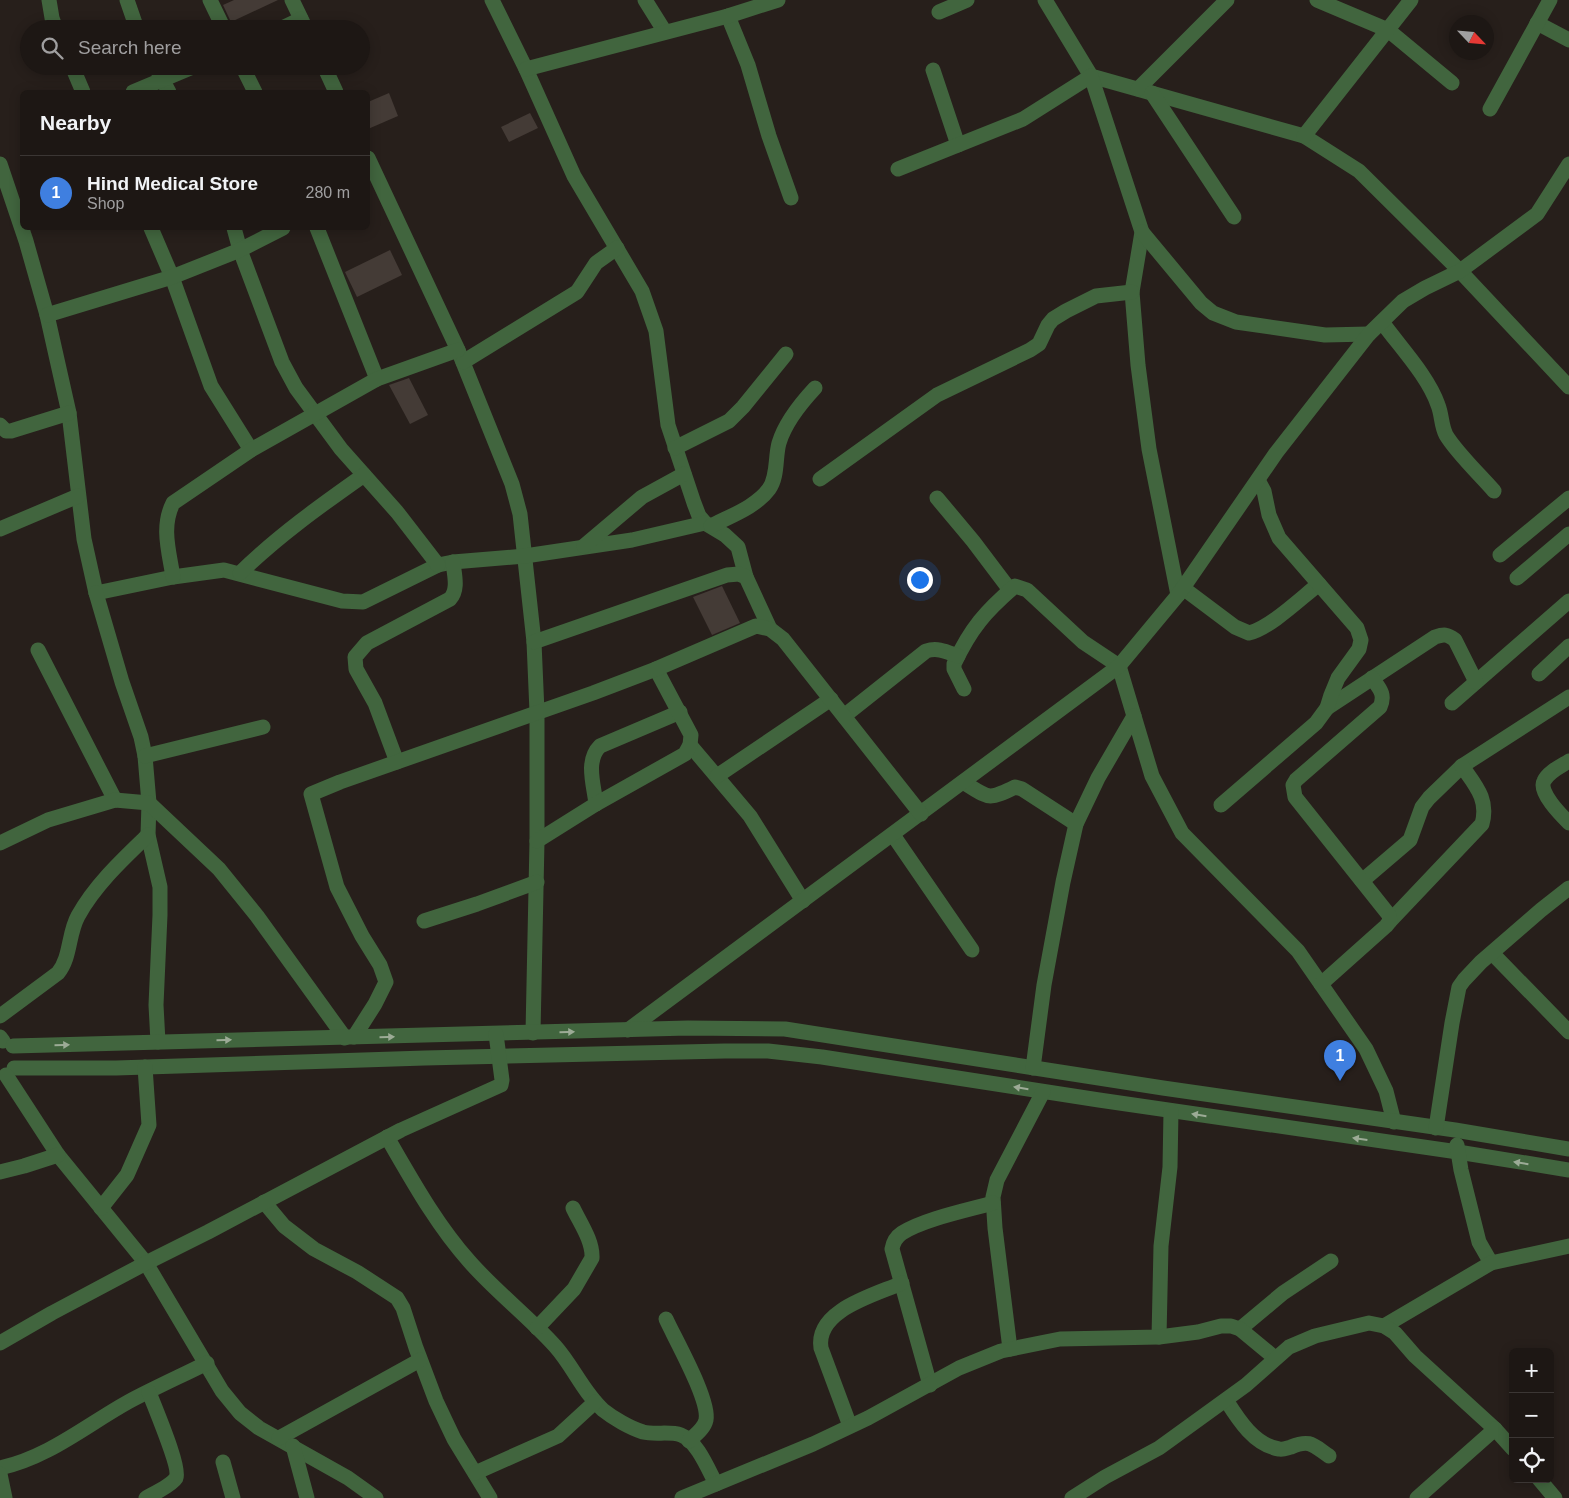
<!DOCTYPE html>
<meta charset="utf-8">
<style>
body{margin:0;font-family:Arial,sans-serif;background:#2a2422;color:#f1f3f6}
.controls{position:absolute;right:15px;bottom:15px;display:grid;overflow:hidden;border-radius:8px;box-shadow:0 2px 12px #0003}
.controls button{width:45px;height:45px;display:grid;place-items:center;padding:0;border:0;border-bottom:1px solid #3b3634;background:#1d1714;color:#f1f3f6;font:25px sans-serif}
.compass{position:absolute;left:1449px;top:15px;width:45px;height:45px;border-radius:50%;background:#1d1714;box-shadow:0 2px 12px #0003;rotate:116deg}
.you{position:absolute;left:919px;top:579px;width:18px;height:18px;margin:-12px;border:4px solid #fff;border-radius:50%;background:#1a73e8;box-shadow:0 0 0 8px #1a73e833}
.badge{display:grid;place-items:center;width:32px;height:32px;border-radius:50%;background:#70c2f4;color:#fff;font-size:16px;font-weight:700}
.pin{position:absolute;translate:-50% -41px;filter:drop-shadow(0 1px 2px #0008)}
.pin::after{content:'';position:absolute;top:26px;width:18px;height:15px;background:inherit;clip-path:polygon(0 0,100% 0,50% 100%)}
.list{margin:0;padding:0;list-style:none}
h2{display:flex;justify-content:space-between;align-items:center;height:65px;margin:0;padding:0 20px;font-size:21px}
h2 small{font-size:16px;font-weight:400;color:#a09fa0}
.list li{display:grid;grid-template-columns:32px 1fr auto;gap:15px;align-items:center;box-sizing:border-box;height:75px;padding:0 20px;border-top:1px solid #3b3634}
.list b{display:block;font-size:19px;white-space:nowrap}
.list p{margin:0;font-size:16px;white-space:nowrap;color:#a09fa0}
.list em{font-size:16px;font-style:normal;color:#a09fa0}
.icon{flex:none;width:28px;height:28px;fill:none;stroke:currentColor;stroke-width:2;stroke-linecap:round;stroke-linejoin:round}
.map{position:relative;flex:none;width:1569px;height:1498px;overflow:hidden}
.search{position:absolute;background:#1d1714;box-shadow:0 2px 12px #0003;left:20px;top:20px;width:350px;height:55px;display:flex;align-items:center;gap:12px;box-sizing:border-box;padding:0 18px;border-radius:28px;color:#a09fa0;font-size:19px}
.panel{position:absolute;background:#1d1714;box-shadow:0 2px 12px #0003;left:20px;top:90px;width:350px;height:140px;border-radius:8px}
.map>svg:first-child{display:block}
</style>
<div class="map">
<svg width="1569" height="1498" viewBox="0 0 1569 1498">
<rect width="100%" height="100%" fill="#271f1b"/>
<g fill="#443b36">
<path d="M234,0H278L231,22L223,5Z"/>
<path d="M389,93L398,116L368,129V102Z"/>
<path d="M530,113L538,128L509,142L501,127Z"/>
<path d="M390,250L402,275L357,297L345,272Z"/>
<path d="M409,378L428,415L410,424L389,385Z"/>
<path d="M722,586L740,623L712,635L693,597Z"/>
</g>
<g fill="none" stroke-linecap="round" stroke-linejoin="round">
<g stroke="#41653e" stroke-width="15">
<path d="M49,0L52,18L56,29"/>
<path d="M127,0L137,29"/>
<path d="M210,0L224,29"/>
<path d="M292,0L306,29"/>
<path d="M492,0L526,69L574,176L642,291L656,331L668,425L694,503L699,516L705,523L725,535L738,547L746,577"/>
<path d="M645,0L665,32"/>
<path d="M1045,0L1091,76L1304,136L1359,171L1460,271L1569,387"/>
<path d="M1317,0L1388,30L1452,83"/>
<path d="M939,12L967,0"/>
<path d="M728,16L748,65L769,136L791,198"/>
<path d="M1537,23L1569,40"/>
<path d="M280,29L301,19"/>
<path d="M72,66L83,92"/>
<path d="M155,66L169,92"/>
<path d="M242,66L255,92"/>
<path d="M324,66L336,92"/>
<path d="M526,69L728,16L778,0"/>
<path d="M933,70L958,145"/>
<path d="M1138,89L1227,0"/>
<path d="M133,92L195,66"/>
<path d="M1152,93L1234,217"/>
<path d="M1490,109L1550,0"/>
<path d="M1304,136L1411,0"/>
<path d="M368,158L458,350L512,484L520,514L534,642L537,712V841L533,1033"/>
<path d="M0,164L26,241L47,315L69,413L84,539L96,593L173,577L224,570L342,601L363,602L438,565L453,562L525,556L632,540L705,523"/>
<path d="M898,169L1023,119L1091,76L1142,232L1132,292L1138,365L1149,449L1178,595"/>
<path d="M151,228L172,277L211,386L251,450"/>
<path d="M234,228L240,250L282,362L296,388L341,449L397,512L438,565"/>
<path d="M317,228L377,379"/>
<path d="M1142,232L1201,303L1213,313L1236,322L1325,335L1369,334"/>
<path d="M47,315L172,277L240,250L283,228"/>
<path d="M1382,322C1400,347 1428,376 1438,405C1442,415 1441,425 1446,435C1456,452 1481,476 1494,491"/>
<path d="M463,362L577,292L596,263L617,248"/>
<path d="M0,425L6,431H11L69,413"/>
<path d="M675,448L729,421L743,407L786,354"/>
<path d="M820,479L937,395L1030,350L1039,344L1048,325L1053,319L1066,311L1096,296L1132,292"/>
<path d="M937,498L973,541L1010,590"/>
<path d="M711,526C730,516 756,507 769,489C778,477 775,457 779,443C785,423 801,403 815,388"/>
<path d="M0,529L78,496"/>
<path d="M584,546L642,497L684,474"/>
<path d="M1500,555L1569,498"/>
<path d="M240,573C278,536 320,506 364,475"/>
<path d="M173,577C169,551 161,527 173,503L251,450L377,379L458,350"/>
<path d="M1517,578L1569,534"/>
<path d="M1183,588L1235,627L1249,633C1270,628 1301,598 1319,584"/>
<path d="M96,593L122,682L141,737L145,756L149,803L148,835L160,887V915L156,1005L158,1042"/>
<path d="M534,642L727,575L739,574L746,577L770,629"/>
<path d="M38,650L115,800"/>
<path d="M1539,674L1569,646"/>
<path d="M964,689L954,669V664C971,628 985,612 1015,586L1027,590L1083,642L1119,666L1152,776L1182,833L1298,951L1366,1049L1386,1091L1394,1122"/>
<path d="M1452,703L1569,601"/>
<path d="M1327,708L1435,637C1444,634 1447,634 1455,640L1476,682"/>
<path d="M844,716L926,651C938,647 947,652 958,656"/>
<path d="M690,745L750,816L803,901"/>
<path d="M145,756L263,727"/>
<path d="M1569,761C1561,766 1548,772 1544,781C1538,792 1561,815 1569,823"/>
<path d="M397,762L375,703L356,669L355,657L367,643L450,599C459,589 454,574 453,562"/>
<path d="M717,776L831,699"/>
<path d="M963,782C989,798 987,801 1015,787L1022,789L1076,824"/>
<path d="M596,804C594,785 585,761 600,746L680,712"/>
<path d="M1221,805L1316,723L1327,708L1331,695L1338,678L1359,649L1361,640L1357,628L1279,538L1269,515L1264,491L1258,480"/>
<path d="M893,835L972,950"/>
<path d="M537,841L596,804L685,754L690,745L691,735L656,669"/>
<path d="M0,843L48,820L115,800L149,803L219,869L257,916L345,1038"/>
<path d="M1362,881L1410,840L1422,807L1429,798L1462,766L1569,697"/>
<path d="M424,921L477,904L537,882"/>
<path d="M1390,921L1482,824C1489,799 1475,785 1462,766"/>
<path d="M1492,953L1569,1032"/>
<path d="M1321,984L1386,926L1390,921L1389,915L1295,797L1293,785L1296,780L1380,707C1386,694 1379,688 1372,678"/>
<path d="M0,1016L58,973C71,957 68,934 78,916C95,885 123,859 148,835"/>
<path d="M628,1030L1119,666L1178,595L1276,453L1369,334L1403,301L1425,288L1460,271L1537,214L1569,164"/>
<path d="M0,1037L3,1041"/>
<path d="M354,1037L375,1004L386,982L380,965L362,936L337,887L311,794L340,782L593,693L656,669L756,626L770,629L783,639L921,814"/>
<path d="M13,1046L688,1028L785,1029L1163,1088L1455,1130L1569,1149"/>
<path d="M14,1068H116L425,1058L725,1051H768L822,1057L1099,1100L1458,1152L1569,1170"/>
<path d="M1033,1068L1044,985L1063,882L1076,824L1098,778L1134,716"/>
<path d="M6,1075L58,1155L146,1263L222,1391L240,1413L259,1428L348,1478L376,1498"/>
<path d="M1436,1128L1452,1023L1459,987L1464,980L1481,962L1541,910L1569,888"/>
<path d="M387,1137C412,1180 436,1224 469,1261C495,1291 528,1316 555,1346C573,1366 583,1392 603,1410C613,1418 630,1428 643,1432C655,1435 670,1431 681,1435C697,1441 708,1469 716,1484"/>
<path d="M1457,1145L1461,1170L1479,1242L1491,1263"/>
<path d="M0,1172L24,1166L58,1155"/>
<path d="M264,1202L284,1226L314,1249L357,1272L397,1298L403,1308L416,1348L436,1401L454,1439L490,1498"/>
<path d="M101,1208L127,1175L149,1125L145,1067"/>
<path d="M666,1319C675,1339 710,1400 706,1420C704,1429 695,1435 689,1441"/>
<path d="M1384,1326L1491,1263L1569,1246"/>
<path d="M537,1328L574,1289L592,1258C593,1241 580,1223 573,1208"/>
<path d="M1240,1329L1283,1293L1331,1261"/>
<path d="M1159,1337L1161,1246L1170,1167L1171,1111"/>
<path d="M0,1343L52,1313L146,1263L208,1232L401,1130L501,1085L502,1080L496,1034"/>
<path d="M1010,1349L995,1228L993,1197L997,1180L1043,1092"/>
<path d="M930,1385L892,1249C893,1243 896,1237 902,1233C924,1219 968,1210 993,1203"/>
<path d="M1226,1400C1238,1419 1254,1445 1279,1449C1283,1450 1287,1448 1291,1447C1310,1439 1313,1445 1329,1456"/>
<path d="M850,1426L821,1348C815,1310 875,1295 902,1283"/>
<path d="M279,1438L420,1360"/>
<path d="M293,1446L307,1498"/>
<path d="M223,1462L233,1498"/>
<path d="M0,1468C49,1457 85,1426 128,1402C154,1388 181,1376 207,1363"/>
<path d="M475,1473L558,1436L595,1402"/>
<path d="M0,1474L5,1498"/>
<path d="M1539,1479L1555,1498"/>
<path d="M146,1498C153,1494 172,1485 176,1478C181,1468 154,1406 149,1392"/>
<path d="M682,1498L813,1444L868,1418L959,1368L1001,1351L1060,1339L1159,1337L1198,1332L1221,1326H1231L1240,1329L1275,1358"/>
<path d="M1072,1498L1105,1477L1159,1448L1246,1385L1289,1347L1315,1336L1369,1323L1384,1326L1395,1333L1415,1356L1495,1429L1513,1449"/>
<path d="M1417,1498L1495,1429"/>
</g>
</g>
<defs><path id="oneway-solid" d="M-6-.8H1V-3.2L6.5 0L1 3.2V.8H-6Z" transform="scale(1.25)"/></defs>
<g fill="#9cab96">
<use href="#oneway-solid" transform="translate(567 1032) rotate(-1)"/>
<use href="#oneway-solid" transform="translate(387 1037) rotate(-1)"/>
<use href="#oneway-solid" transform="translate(224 1040) rotate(-1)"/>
<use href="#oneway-solid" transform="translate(62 1045) rotate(-2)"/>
<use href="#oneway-solid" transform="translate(1021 1088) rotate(-171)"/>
<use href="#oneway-solid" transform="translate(1199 1115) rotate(-171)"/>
<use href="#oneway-solid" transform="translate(1360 1139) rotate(-172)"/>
<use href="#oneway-solid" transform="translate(1521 1163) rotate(-171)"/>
</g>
</svg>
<div class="controls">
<button>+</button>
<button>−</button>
<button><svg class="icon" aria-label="locate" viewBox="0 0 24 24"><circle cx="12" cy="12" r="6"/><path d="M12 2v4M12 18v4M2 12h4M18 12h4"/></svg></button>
</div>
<svg class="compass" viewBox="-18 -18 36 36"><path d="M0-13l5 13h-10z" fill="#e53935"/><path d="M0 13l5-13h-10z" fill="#a09fa0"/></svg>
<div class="you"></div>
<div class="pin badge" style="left:1340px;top:1081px;background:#3f7fe0">1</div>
<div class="search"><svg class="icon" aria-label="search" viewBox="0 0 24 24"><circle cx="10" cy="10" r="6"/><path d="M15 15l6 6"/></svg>Search here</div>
<section class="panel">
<h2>Nearby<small></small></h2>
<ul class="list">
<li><span class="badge" style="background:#3f7fe0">1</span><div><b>Hind Medical Store</b><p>Shop</p></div><em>280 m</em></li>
</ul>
</section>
</div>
